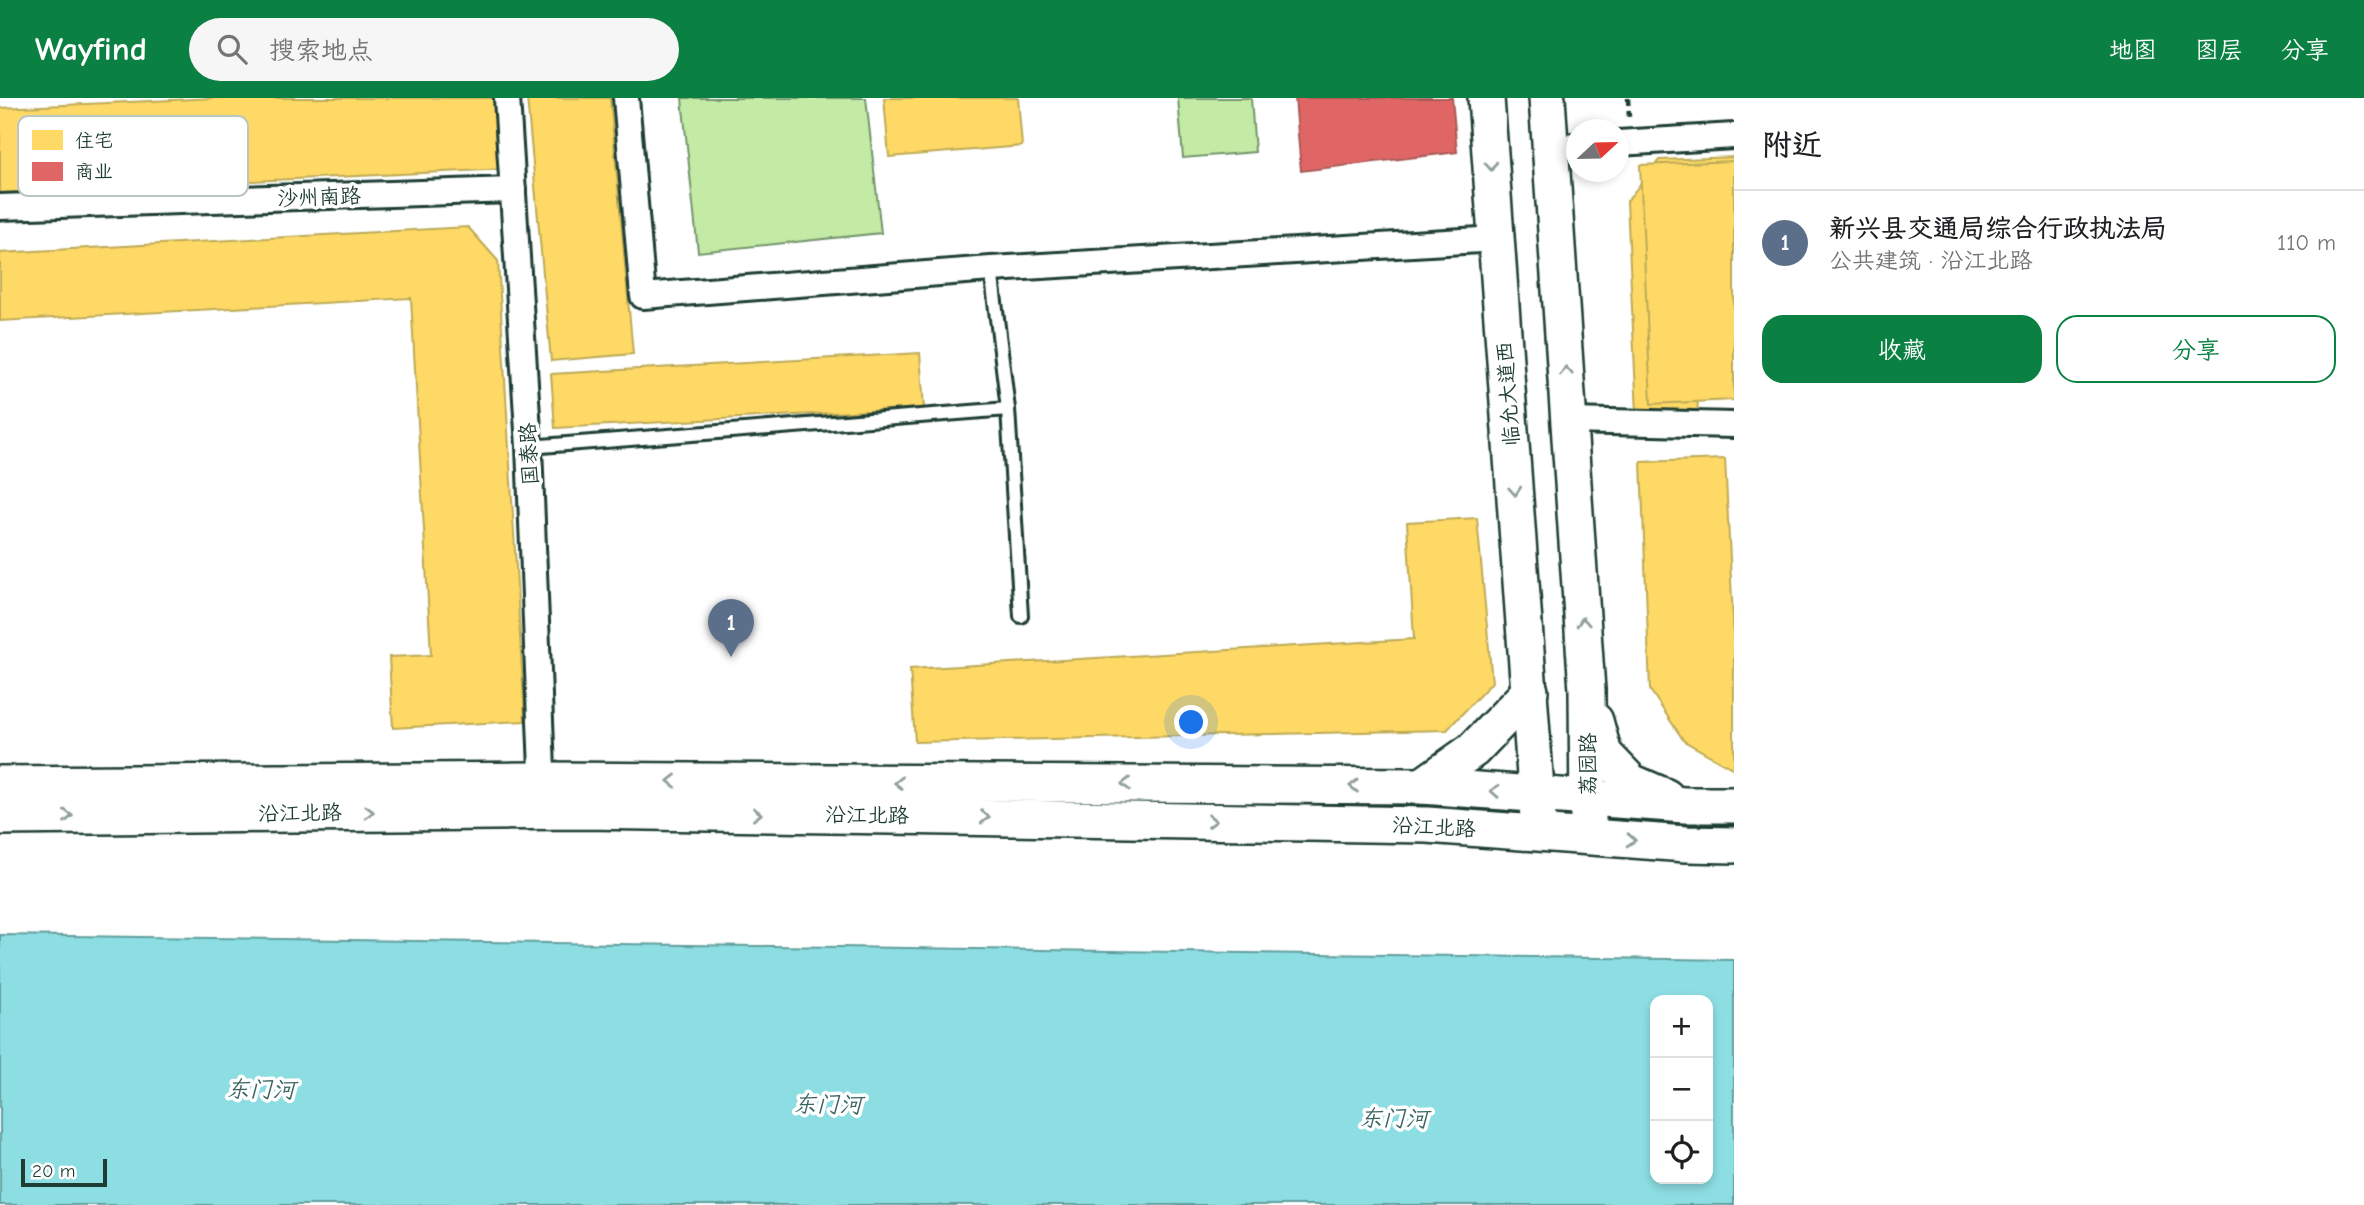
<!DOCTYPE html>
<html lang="zh">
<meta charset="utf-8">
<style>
body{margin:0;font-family:"Comic Neue","LXGW WenKai TC",sans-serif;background:#f6f6f6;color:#202124}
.controls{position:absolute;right:21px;bottom:21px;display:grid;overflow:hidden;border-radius:14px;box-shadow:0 4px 10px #0003}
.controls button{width:63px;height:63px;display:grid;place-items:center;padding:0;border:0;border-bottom:2px solid #e0e0e0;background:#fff;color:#202124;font:35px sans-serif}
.compass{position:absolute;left:1566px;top:21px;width:63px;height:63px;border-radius:50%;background:#fff;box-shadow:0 4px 10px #0003;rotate:68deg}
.scale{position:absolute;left:21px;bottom:18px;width:86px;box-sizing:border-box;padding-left:7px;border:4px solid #1f3d34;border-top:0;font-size:19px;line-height:24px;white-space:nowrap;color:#1f3d34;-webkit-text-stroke:5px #fff;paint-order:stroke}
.you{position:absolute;left:1192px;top:625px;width:24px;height:24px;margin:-18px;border:5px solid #fff;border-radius:50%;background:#1a73e8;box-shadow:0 0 0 10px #1a73e833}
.badge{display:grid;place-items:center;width:46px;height:46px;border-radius:50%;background:#0b8043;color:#fff;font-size:23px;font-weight:700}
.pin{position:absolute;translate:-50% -58px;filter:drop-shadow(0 2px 4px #0008)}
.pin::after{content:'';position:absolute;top:37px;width:24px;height:21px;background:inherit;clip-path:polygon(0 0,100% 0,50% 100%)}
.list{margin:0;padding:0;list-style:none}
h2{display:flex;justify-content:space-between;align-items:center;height:91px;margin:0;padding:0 28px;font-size:30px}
h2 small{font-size:23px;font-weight:400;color:#757577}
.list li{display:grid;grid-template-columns:46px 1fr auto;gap:21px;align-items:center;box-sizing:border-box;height:105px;padding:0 28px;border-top:2px solid #e0e0e0}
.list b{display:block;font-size:26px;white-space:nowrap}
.list p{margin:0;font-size:23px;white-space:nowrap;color:#757577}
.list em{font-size:23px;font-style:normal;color:#757577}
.actions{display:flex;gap:14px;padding:21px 28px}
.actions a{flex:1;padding:16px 0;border:2px solid #0b8043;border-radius:21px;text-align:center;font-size:24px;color:#0b8043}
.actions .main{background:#0b8043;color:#fff}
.icon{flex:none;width:38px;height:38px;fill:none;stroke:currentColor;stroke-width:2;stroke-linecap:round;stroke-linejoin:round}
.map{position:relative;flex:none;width:1734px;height:1107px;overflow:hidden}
header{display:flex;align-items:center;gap:42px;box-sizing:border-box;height:98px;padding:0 35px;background:#0b8043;color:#fff}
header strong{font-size:33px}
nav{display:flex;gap:38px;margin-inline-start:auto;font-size:24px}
.search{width:490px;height:63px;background:#f6f6f6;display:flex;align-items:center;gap:18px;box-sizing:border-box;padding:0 24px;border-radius:38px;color:#757577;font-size:26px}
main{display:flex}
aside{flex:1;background:#fff}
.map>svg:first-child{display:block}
</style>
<header>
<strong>Wayfind</strong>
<div class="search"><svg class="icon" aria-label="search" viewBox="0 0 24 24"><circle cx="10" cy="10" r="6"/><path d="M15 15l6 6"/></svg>搜索地点</div>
<nav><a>地图</a><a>图层</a><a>分享</a></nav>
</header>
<main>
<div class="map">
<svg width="1734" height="1107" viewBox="0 0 1734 1107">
<rect width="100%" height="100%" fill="#fff"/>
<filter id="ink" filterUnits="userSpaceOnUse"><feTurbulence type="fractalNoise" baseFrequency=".0143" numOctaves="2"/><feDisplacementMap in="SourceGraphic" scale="14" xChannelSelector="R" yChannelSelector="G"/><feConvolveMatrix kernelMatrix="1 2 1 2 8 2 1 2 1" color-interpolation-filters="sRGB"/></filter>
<g filter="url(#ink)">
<g fill="#c4eba5" stroke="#72946c" stroke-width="2">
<path d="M682,0H866L881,135L698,154Z"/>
<path d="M1178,0H1251L1255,54L1183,60Z"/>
</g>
<path fill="#8ddee3" stroke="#619e9d" stroke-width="2" fill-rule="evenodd" d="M0,837L1734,862V1107H0ZM1655,902H1708V1081H1655Z"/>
<g fill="#ffd966" stroke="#bcaa57" stroke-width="2">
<path d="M215,0H502L506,71L0,95V10Z"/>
<path d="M527,0H610L633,256L551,263Z"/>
<path d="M884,0H1018L1022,48L889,59Z"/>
<path d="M1734,59V118L1690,119L1698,317H1637L1627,103L1659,62Z"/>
<path d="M1734,63V302L1651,306L1640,67Z"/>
<path d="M468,129L498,163L525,623L393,630L389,559L431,557L411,200L0,223V155Z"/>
<path d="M920,255L924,310L555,330L551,276Z"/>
<path d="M1725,361L1734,542V671L1684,643L1650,592L1641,364Z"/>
<path d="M1477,420L1492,584L1447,632L915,644L910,571L1414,541L1407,424Z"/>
</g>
<path fill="#e06666" stroke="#a65a57" stroke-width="2" d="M1295,0H1452L1457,54L1301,73Z"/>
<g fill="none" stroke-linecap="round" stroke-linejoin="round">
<g stroke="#1f3d34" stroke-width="18">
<g id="lane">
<path d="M991,171L1008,311L1021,518"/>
<path d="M529,349L1008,311"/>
</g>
</g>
<g stroke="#1f3d34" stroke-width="30">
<g id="street">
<path d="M507,0L529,349L543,697"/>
<path d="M626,0L643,198L991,171L1497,141"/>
<path d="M1618,45L1734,38"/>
<path d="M1550,50L1576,48"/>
<path d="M0,109L513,92"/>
<path d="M1569,323L1734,327"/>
</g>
</g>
<g stroke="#1f3d34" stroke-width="40">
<g id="secondary">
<path d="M1486,0L1538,719"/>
<path d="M1547,0L1587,592L1588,723"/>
<path d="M1595,623L1604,656L1631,684L1666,699"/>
<path d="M0,686L543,682L1422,688L1685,707H1734"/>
<path d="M1422,688L1473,652L1530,593"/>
<path d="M0,719L585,713L1427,727L1686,746L1734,747"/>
</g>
</g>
<path stroke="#1f3d34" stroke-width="4.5" stroke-dasharray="7 5" stroke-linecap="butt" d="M1628,0L1629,20"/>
<use href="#lane" stroke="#fff" stroke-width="12"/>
<use href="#street" stroke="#fff" stroke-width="24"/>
<use href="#secondary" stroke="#fff" stroke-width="35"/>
</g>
<defs><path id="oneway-chevron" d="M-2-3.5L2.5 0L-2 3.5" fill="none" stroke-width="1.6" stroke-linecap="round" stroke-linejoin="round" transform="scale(1.75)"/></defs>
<g stroke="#8f9e9a">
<use href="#oneway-chevron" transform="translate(1491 68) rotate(86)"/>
<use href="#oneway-chevron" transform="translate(1566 273) rotate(-94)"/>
<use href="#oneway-chevron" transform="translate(1515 393) rotate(86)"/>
<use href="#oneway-chevron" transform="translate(1583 524) rotate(-94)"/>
<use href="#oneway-chevron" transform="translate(672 683) rotate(-180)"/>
<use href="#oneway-chevron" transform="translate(899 685) rotate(-180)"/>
<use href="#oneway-chevron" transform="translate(1126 686) rotate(-180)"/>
<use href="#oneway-chevron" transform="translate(1354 688) rotate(-180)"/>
<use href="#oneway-chevron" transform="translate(1495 693) rotate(-176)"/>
<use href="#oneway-chevron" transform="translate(369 714) rotate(-1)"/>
<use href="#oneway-chevron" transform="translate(757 716) rotate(1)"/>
<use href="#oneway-chevron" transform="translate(68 718) rotate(-1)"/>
<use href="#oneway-chevron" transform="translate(985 719) rotate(1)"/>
<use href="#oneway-chevron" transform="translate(1212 723) rotate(1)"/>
<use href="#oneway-chevron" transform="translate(1631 742) rotate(4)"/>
</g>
</g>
<g text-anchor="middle" stroke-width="7" stroke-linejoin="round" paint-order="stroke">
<g font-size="21" fill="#1f3d34" stroke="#fff">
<text transform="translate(319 99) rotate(-2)" y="7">沙州南路</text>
<text transform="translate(1508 296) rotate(-94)" y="7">临允大道西</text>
<text transform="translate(529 356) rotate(-93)" y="7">国泰路</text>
<text transform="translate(1588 666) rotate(-90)" y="7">荔园路</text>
<text transform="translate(300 715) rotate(-1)" y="7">沿江北路</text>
<text transform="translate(867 717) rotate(1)" y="7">沿江北路</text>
<text transform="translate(1434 729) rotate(3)" y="7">沿江北路</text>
</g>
<g font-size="23" font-style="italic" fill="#3a6560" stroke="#fff">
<text transform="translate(261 991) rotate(1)" y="8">东门河</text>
<text transform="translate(828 1006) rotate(1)" y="8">东门河</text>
<text transform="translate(1394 1020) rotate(1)" y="8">东门河</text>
</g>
</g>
<rect x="18" y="18" width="230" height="80" rx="10" fill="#fff" stroke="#bcc5c2" stroke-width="2"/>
<rect x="32" y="32" width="31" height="20" fill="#ffd966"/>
<rect x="32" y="64" width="31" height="19" fill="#e06666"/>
<g font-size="19" fill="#1f3d34">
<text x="75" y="49">住宅</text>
<text x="75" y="80">商业</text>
</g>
</svg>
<div class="controls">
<button>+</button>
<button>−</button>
<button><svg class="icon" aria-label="locate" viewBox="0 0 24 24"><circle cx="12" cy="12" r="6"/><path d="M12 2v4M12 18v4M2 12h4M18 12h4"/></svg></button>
</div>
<svg class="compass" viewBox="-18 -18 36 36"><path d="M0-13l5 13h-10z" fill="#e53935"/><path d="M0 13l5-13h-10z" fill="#757577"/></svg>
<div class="scale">20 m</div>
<div class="you"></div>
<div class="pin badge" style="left:731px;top:559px;background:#5c6f8a">1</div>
</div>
<aside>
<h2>附近<small></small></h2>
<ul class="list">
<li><span class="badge" style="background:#5c6f8a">1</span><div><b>新兴县交通局综合行政执法局</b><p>公共建筑 · 沿江北路</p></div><em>110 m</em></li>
</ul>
<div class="actions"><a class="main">收藏</a><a>分享</a></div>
</aside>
</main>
